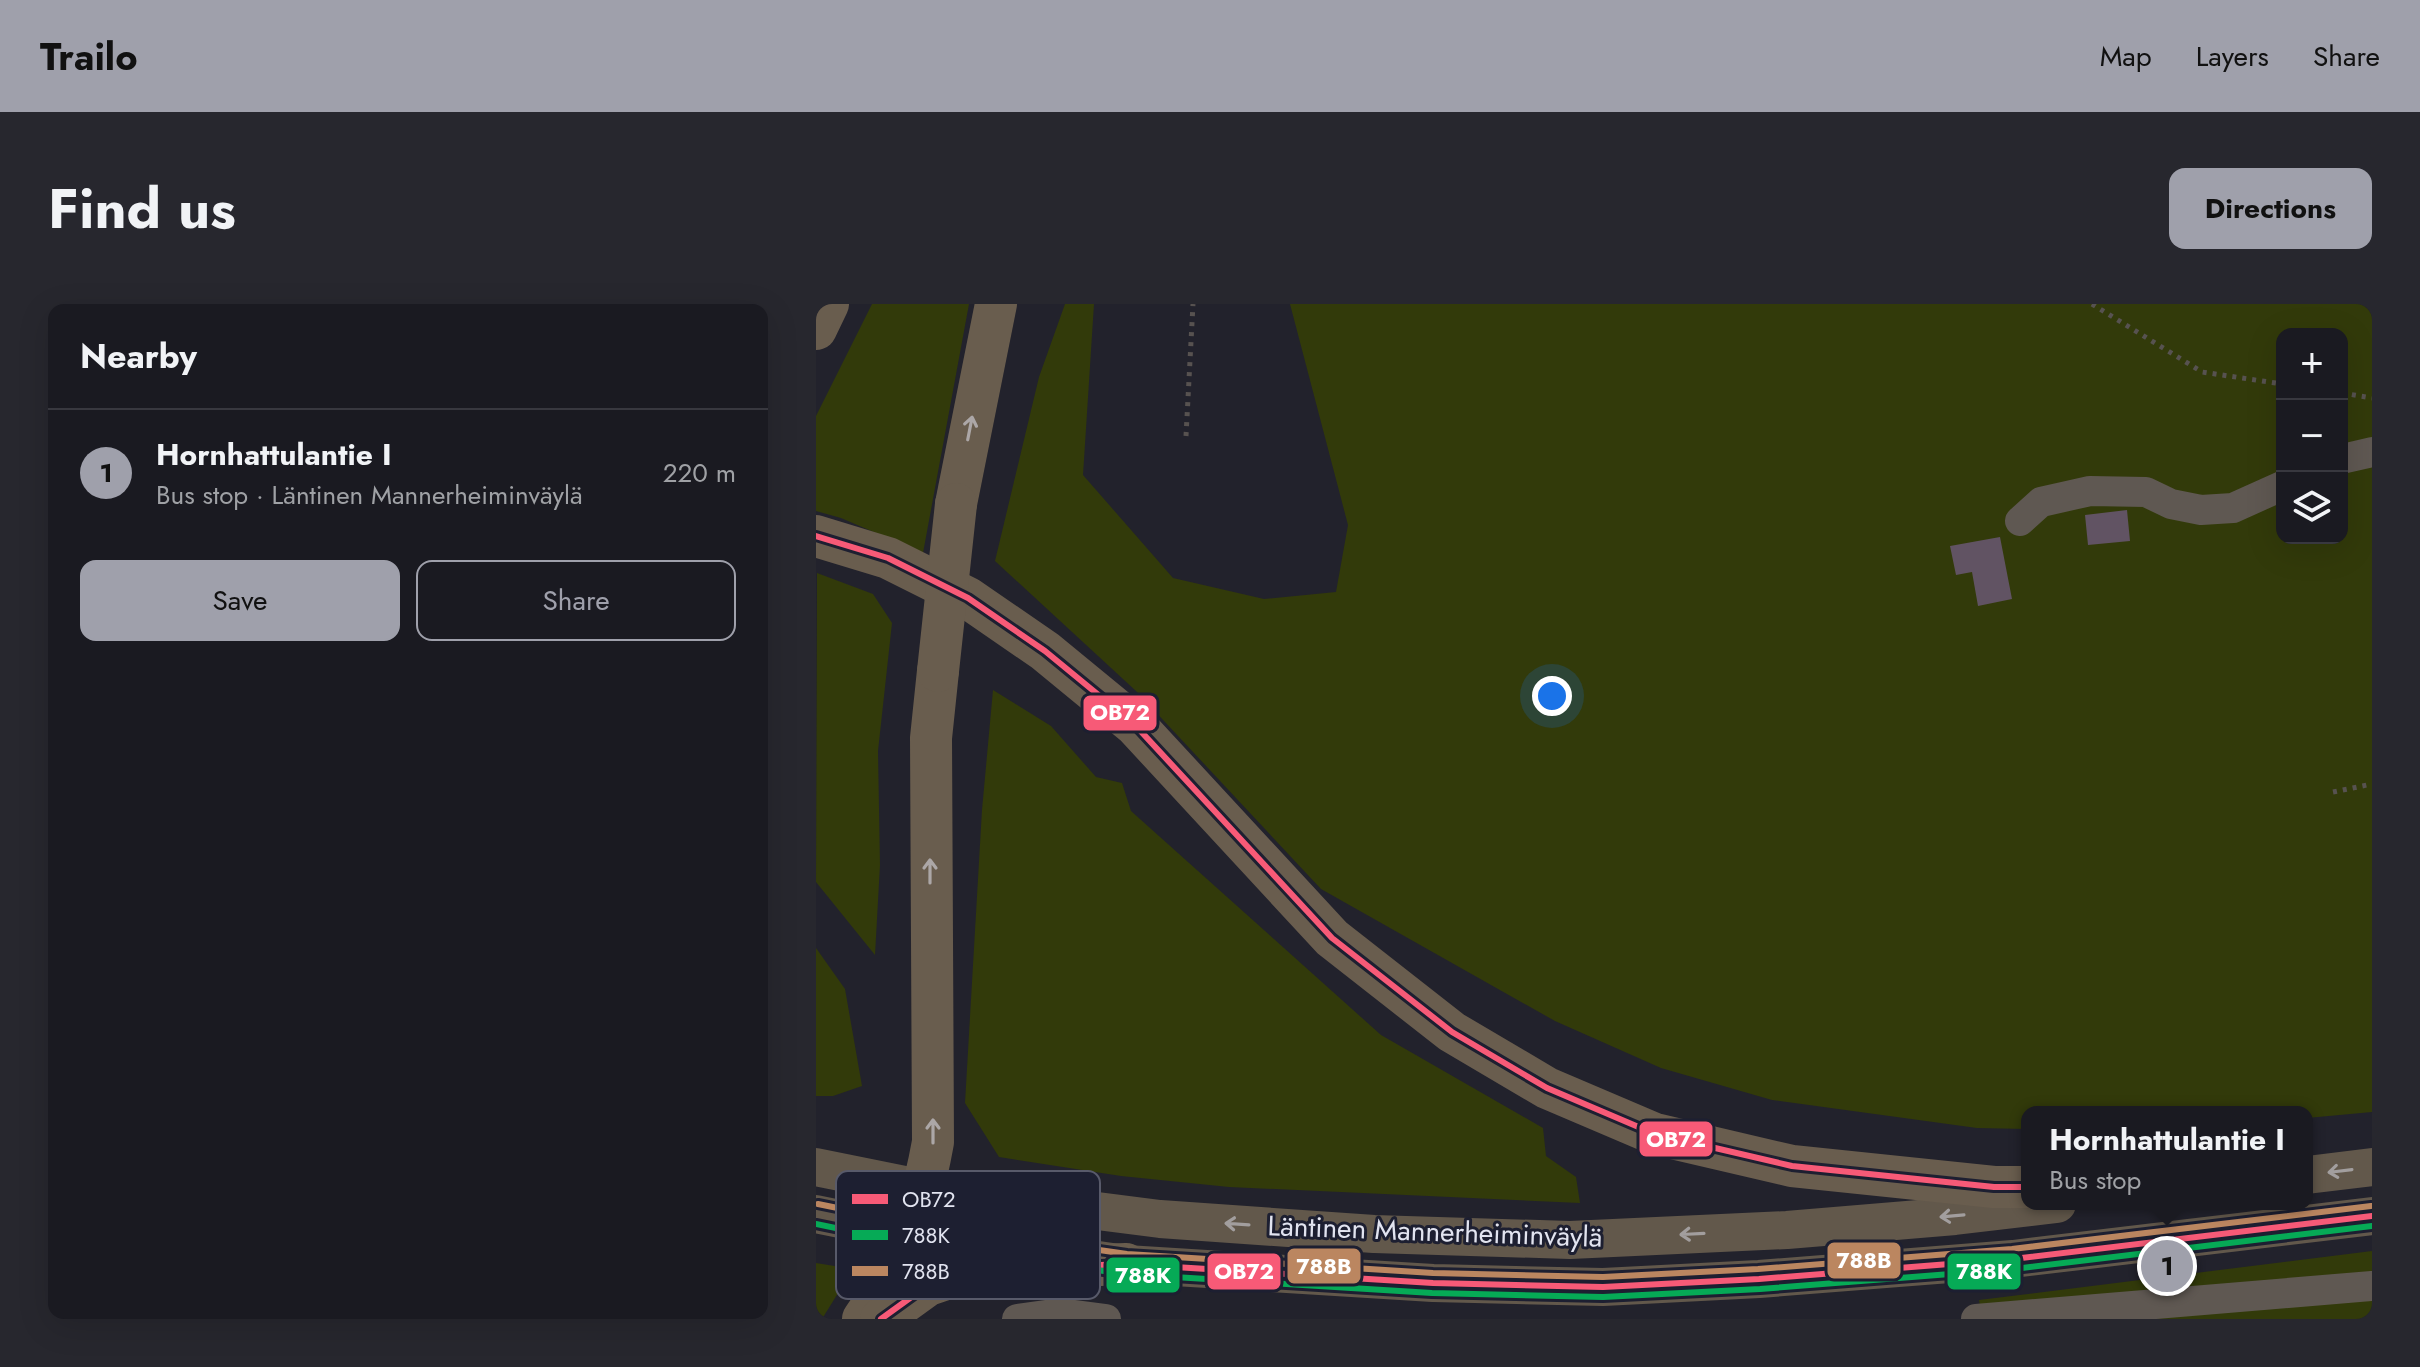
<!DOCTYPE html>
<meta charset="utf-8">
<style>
body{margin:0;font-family:Jost,sans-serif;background:#27272e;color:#f1f3f6}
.controls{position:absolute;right:24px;top:24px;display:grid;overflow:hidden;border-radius:16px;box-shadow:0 8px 32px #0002}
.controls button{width:72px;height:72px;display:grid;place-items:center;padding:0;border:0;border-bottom:2px solid #38383f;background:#1a1a21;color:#f1f3f6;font:40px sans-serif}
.you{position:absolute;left:736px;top:392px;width:28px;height:28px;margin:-20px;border:6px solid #fff;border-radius:50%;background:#1a73e8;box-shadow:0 0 0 12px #1a73e833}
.badge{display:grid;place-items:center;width:52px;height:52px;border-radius:50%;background:#9fa0ab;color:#111;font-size:26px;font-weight:700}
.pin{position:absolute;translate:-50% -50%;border:4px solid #fff;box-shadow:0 2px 8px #0006}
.popup{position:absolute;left:1205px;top:802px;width:292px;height:104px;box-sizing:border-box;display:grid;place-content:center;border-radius:16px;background:#1a1a21;filter:drop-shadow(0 2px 6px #0005);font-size:26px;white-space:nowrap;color:#9fa1a5}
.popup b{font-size:30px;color:#f1f3f6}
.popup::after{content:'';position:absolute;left:50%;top:100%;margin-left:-16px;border:16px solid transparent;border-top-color:#1a1a21}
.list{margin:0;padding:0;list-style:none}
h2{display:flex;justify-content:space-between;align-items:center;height:104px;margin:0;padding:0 32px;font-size:34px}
h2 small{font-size:26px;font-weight:400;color:#9fa1a5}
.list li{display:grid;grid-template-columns:52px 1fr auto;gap:24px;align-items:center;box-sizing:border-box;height:128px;padding:0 32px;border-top:2px solid #38383f}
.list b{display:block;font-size:30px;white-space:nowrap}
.list p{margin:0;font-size:26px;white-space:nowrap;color:#9fa1a5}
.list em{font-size:26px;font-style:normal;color:#9fa1a5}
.actions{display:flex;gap:16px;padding:24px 32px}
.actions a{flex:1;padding:18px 0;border:2px solid #9fa0ab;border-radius:16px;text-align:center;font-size:28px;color:#9fa0ab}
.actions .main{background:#9fa0ab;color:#111}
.icon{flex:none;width:44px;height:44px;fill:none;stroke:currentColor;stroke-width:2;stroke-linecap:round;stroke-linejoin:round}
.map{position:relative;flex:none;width:1556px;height:1015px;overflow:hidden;border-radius:16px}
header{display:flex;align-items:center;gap:48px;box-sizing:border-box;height:112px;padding:0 40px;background:#9fa0ab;color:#111}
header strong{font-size:38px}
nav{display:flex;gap:44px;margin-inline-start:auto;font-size:28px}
.intro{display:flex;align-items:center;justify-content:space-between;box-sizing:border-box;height:192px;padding:0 48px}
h1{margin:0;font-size:56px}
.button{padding:20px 36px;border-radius:16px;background:#9fa0ab;color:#111;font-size:28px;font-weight:700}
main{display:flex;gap:48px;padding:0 48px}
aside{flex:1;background:#1a1a21;border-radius:16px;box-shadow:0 8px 32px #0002}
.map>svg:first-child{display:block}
</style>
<header>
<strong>Trailo</strong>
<nav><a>Map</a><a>Layers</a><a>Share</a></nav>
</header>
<div class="intro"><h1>Find us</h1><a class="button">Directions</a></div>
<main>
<aside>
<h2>Nearby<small></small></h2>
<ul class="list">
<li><span class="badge">1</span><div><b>Hornhattulantie I</b><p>Bus stop · Läntinen Mannerheiminväylä</p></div><em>220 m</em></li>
</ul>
<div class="actions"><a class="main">Save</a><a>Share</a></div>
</aside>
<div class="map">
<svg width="1556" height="1015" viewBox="0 0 1556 1015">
<rect width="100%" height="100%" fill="#22222c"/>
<g fill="#323a0a" fill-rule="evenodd">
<path d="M56,0H153L107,249L25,214L0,207V112Z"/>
<path d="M249,0H278L267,171L357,274L448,295L520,288L532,221L474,0H1556V808L1491,814V808H1211V825L1161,824L956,796L845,764L739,717L505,585L320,387L179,257L223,73ZM1466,30H1526V234H1466Z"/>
<path d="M1,269L57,290L76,319L62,447L64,561L59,651L0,578Z"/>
<path d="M177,386L235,422L280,473L306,479L315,507L565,731L727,824L730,852L760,873L764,899L413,883L305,872L183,853L149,799L166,506Z"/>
<path d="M0,644L29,685L46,782L17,792H0Z"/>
<path d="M1556,947V1015H1166L1163,996Z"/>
<path d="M0,959L37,965L6,1015H0Z"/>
</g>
<g fill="#615363">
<path d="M1311,206L1314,237L1272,241L1269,211Z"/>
<path d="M1184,233L1196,295L1162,302L1156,268L1140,271L1134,242Z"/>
</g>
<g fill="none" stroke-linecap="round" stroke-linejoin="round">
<g stroke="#575250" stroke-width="5" stroke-dasharray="4 6" stroke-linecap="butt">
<path d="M1276,0L1386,68L1466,80"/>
<path d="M1526,89L1556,94"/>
<path d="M370,132L377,0"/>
<path d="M1517,488L1556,480"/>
</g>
<g stroke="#5f5852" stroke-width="30">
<path d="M1526,155L1556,148"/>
<path d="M1204,217L1225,198L1274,187L1330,188L1355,200L1385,206L1417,204L1466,182"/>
<path d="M201,1015L244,1009L290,1015"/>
<path d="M1160,1015L1556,982"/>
</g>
<g stroke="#62584b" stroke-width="38">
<path d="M0,863L109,885L344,915L558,930L754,936L971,926L1139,912L1241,900"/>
<path d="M1491,871L1556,863"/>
<path d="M0,910L93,929L310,960L617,979L787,983L943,975L1197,955L1556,912"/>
</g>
<g stroke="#695d4e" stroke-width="42">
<path d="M0,25L12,0"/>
<path d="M140,200L180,0"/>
<path d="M0,232L72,254L152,294L229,347L319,421L516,634L636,728L731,784L839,830L976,862L1178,883H1211"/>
<path d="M47,1015C85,963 106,900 117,838L115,434L122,367"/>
<path d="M65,1015L112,981L156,966L310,960"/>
</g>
<path stroke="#695d4e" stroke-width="42" d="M122,367L140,200"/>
<g stroke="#1d1f31" stroke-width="12">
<g id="bus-1">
<path d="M0,232L72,254L152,294L229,347L319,421L516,634L636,728L731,784L839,830L976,862L1178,883H1211"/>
<path d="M65,1015L112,981L156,966L310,960L617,979L787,983L943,975L1197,955L1556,912"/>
</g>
</g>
<g stroke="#1d1f31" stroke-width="12">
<path id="bus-2" d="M0,920L92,939L309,970L616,989L787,993L944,985L1198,965L1556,922"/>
</g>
<g stroke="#1d1f31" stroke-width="12">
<path id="bus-3" d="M2,900L95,919L311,950L617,969L787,973L942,965L1196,945L1555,902"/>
</g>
<use href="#bus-1" stroke="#f75a77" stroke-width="6"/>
<use href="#bus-2" stroke="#06aa56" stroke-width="6"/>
<use href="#bus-3" stroke="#bb8660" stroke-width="6"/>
</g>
<defs><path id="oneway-shaft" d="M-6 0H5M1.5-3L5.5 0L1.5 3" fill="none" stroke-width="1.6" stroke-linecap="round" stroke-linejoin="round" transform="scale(2)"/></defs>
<g stroke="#aca7a7">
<use href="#oneway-shaft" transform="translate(154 124) rotate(-79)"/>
<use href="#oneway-shaft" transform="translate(114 567) rotate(-90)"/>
<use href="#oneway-shaft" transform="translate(117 827) rotate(-90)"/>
</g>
<g stroke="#a29e9e">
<use href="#oneway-shaft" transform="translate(1524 867) rotate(173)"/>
<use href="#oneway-shaft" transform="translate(1136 912) rotate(175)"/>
<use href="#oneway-shaft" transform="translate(421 920) rotate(-176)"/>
<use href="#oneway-shaft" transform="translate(876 930) rotate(177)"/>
</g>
<g text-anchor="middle" stroke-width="6" stroke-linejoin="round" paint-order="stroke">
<g font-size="28" fill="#e2e4f0" stroke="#1d1f31">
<text transform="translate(619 927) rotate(2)" y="10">Läntinen Mannerheiminväylä</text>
</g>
</g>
<rect x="20" y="867" width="264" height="128" rx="12" fill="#1d1f31" stroke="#585a6a" stroke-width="2"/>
<rect x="36" y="890" width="36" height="10" fill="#f75a77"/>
<rect x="36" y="926" width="36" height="10" fill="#06aa56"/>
<rect x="36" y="962" width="36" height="10" fill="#bb8660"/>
<g font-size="22" fill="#e2e4f0">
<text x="86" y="903">OB72</text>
<text x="86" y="939">788K</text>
<text x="86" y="975">788B</text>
</g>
<g stroke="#1d1f31" stroke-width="3">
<rect x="266" y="390" width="76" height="38" rx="8" fill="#f75a77"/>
<rect x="822" y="816" width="76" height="38" rx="8" fill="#f75a77"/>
<rect x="1010" y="937" width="76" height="39" rx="8" fill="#bb8660"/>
<rect x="470" y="943" width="76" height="38" rx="8" fill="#bb8660"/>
<rect x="390" y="948" width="76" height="39" rx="8" fill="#f75a77"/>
<rect x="1130" y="948" width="76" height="39" rx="8" fill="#06aa56"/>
<rect x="289" y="952" width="76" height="38" rx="8" fill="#06aa56"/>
</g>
<g font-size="22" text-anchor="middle" font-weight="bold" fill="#fff">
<text x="304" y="416">OB72</text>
<text x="860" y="843">OB72</text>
<text x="1048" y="964">788B</text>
<text x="508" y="970">788B</text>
<text x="428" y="975">OB72</text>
<text x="1168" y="975">788K</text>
<text x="327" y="979">788K</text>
</g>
</svg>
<div class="controls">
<button>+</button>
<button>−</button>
<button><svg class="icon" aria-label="layers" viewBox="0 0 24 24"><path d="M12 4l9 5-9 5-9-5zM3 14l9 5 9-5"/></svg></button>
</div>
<div class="you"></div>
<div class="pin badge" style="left:1351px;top:962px">1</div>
<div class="popup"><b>Hornhattulantie I</b>Bus stop</div>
</div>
</main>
